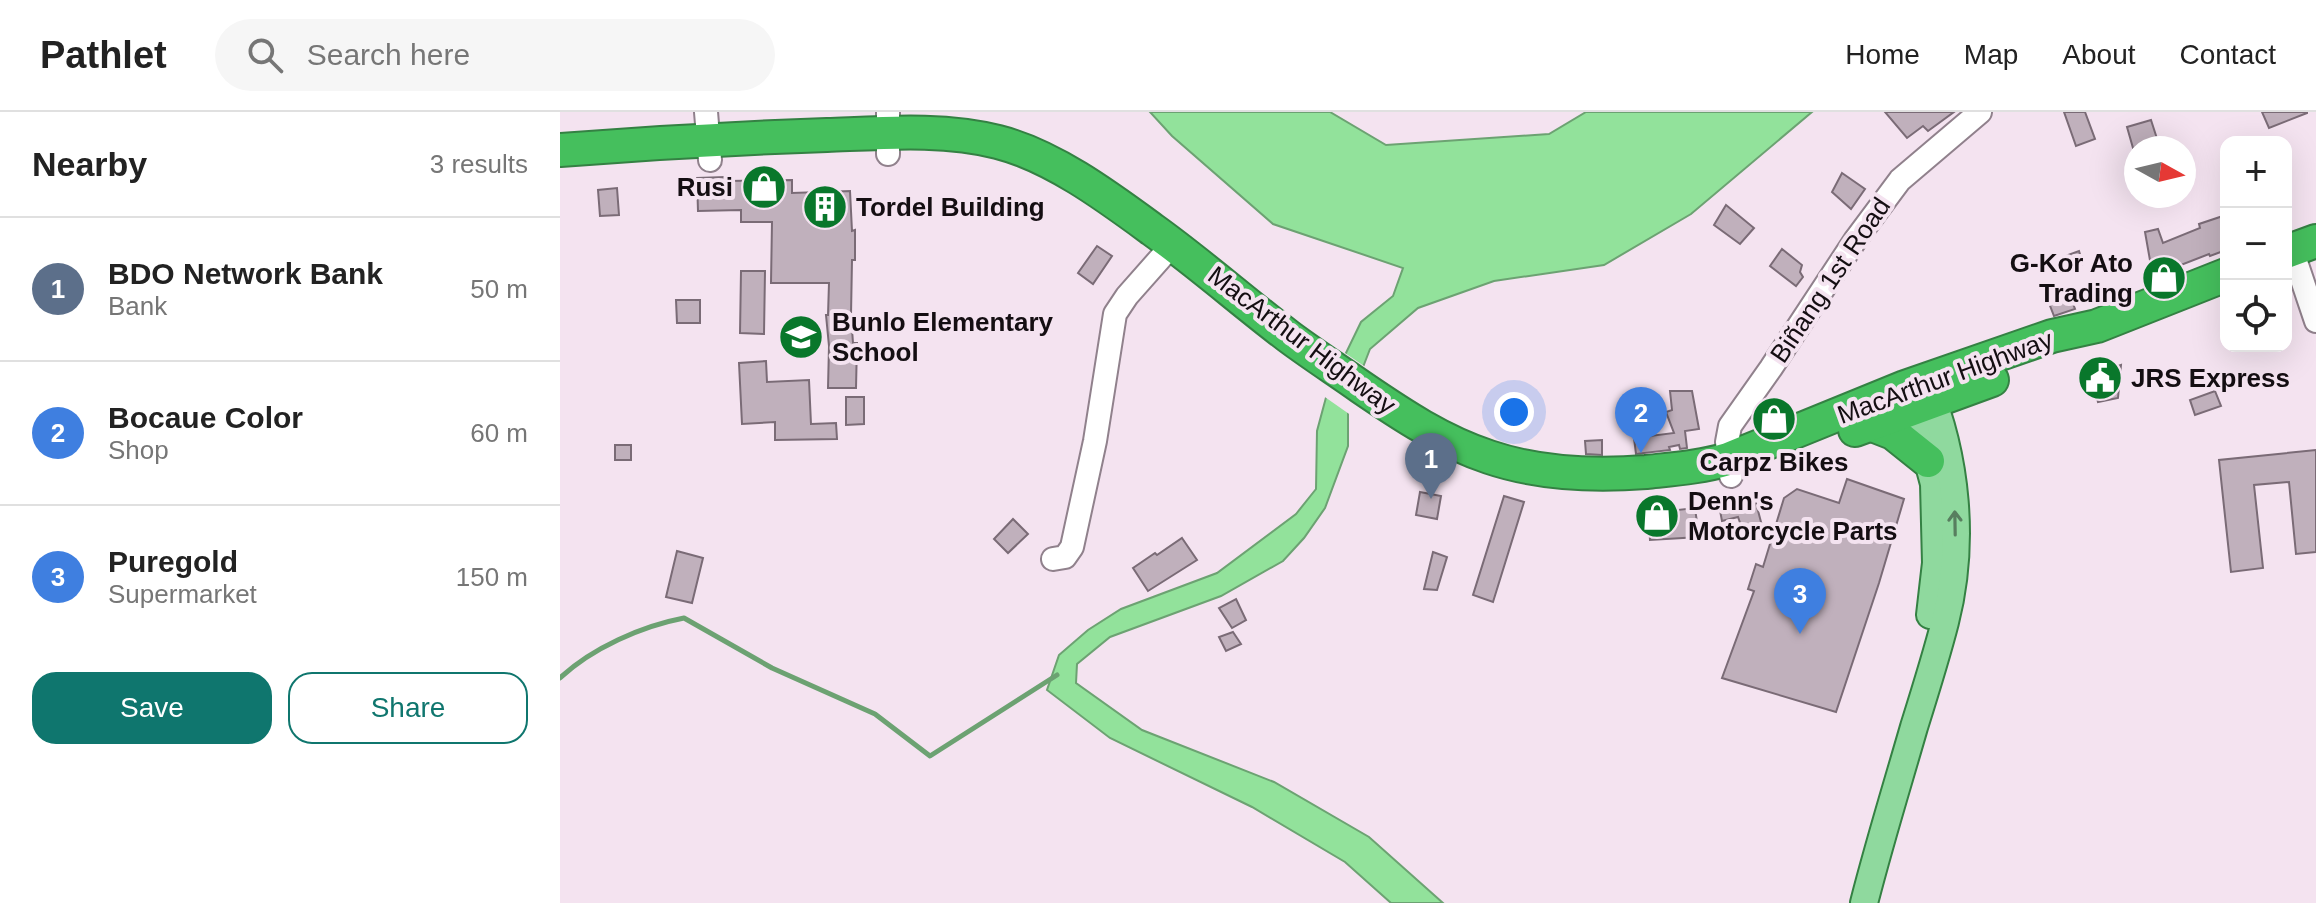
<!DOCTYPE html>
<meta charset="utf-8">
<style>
body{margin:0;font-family:Helvetica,sans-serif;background:#f6f6f6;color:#222}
.controls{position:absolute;right:24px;top:24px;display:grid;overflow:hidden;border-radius:16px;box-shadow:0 8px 32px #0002}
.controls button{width:72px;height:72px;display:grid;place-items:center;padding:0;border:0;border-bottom:2px solid #e0e0e0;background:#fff;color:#222;font:40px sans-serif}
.compass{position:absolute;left:1564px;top:24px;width:72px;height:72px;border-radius:50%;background:#fff;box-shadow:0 8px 32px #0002;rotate:98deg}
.you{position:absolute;left:954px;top:300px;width:28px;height:28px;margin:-20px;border:6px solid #fff;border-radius:50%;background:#1a73e8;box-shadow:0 0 0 12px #1a73e833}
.badge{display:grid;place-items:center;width:52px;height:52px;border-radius:50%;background:#0f766e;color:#fff;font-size:26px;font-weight:700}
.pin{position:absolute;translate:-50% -66px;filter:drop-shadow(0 2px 4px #0008)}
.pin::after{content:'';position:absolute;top:42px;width:28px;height:24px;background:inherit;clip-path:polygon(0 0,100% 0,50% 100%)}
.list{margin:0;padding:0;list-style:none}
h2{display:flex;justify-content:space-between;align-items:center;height:104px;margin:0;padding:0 32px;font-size:34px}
h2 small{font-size:26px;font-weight:400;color:#767676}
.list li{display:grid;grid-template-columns:52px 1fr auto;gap:24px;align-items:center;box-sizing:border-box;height:144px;padding:0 32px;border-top:2px solid #e0e0e0}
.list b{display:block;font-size:30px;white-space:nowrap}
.list p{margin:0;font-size:26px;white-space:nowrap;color:#767676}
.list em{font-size:26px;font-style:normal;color:#767676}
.actions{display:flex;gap:16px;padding:24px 32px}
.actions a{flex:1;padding:18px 0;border:2px solid #0f766e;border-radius:24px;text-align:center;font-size:28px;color:#0f766e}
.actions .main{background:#0f766e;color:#fff}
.icon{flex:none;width:44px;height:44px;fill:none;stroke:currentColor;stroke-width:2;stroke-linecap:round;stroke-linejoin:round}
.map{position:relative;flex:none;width:1756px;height:791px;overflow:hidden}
header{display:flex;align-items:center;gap:48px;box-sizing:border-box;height:112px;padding:0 40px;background:#fff;border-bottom:2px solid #e0e0e0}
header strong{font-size:38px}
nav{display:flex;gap:44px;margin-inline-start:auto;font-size:28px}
.search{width:560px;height:72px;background:#f6f6f6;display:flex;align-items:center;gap:20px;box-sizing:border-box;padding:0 28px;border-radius:44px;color:#767676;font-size:30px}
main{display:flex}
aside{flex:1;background:#fff}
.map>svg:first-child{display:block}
</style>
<header>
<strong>Pathlet</strong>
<div class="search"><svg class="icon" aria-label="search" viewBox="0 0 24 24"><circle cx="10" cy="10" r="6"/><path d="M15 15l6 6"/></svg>Search here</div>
<nav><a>Home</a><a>Map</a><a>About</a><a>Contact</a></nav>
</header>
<main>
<aside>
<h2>Nearby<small>3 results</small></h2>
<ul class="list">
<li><span class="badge" style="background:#5c6f8a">1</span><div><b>BDO Network Bank</b><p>Bank</p></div><em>50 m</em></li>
<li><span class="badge" style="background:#3f7fe0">2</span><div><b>Bocaue Color</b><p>Shop</p></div><em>60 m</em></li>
<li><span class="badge" style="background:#3f7fe0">3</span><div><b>Puregold</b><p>Supermarket</p></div><em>150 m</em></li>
</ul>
<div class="actions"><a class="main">Save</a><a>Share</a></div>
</aside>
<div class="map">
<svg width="1756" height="791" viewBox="0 0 1756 791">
<rect width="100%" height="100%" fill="#f4e3f0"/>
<path fill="#92e29b" stroke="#6ca272" stroke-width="2" d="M590,0H770L826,33L989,22L1026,0H1252L1131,102L1044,153L934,169L858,196L810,237L788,294V334L765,396L744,426L723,449L661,484L550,525L517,552L516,571L582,618L714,670L809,725L883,791H831L785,750L692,695L550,626L487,578L499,543L528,518L561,497L657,461L736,402L756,377L757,319L768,278L801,210L833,184L843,156L713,112L612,24Z"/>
<path fill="#f4e3f0" d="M782,239L807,256L792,294V304L762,283Z"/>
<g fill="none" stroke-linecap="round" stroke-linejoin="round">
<path stroke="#6ca272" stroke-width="5" d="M0,566C32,536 82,514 124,506L212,556L315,602L370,644L497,563"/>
</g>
<g fill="#c0b0bc" stroke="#7a6b76" stroke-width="2">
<path d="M1325,0H1394L1368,19L1363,14L1347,26Z"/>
<path d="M1504,0H1525L1535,27L1516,34Z"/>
<path d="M1702,0H1747V1L1709,16Z"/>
<path d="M1591,8L1600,36H1573L1567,15Z"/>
<path d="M1282,61L1305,77L1291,97L1272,80Z"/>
<path d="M165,65V69L232,68V81L290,79L292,119L295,118V148H292L291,203L293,231H297L296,276H268L269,234L266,203H268L269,171H211L212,110H181V98L138,99L137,66Z"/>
<path d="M57,76L59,103L40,104L38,78Z"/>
<path d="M1166,93L1194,116L1180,132L1154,113Z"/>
<path d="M1666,103V138L1650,144L1649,142L1613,156L1616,162L1594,171L1585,120L1598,117L1603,131L1640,116L1639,112Z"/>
<path d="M537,134L552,144L533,172L518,161Z"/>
<path d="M1222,137L1242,153L1240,160L1243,165L1236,174L1210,154Z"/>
<path d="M1519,139L1523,152L1509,156L1505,144Z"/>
<path d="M181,159H205L204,222L180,221Z"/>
<path d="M1510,184L1515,197L1494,204L1489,191Z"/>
<path d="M116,188H140V211H117Z"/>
<path d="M206,249L207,270L249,268L251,312L276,311L277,327L215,328V310L182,312L179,251Z"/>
<path d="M1561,253L1558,286L1538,290L1531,263Z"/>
<path d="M1110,279H1132L1139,317L1125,319L1127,336L1120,337L1119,333L1109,335L1110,338L1076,342L1074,326L1114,321L1106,300L1112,298Z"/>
<path d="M1655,279L1661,294L1635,303L1630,288Z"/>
<path d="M286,285H304V312L286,313Z"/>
<path d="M1221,292L1225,303L1200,313L1196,301Z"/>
<path d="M1042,328V343L1026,342L1025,329Z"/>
<rect x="55" y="333" width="16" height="15"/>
<path d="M1756,338V440L1736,442L1729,370L1694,373L1703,456L1671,460L1659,348Z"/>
<path d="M1287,367L1344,387L1319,471L1276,600L1162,566L1194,479L1188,477L1196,452L1203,455L1224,386L1237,377L1279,391Z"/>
<path d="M860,380L881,384L877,407L856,403Z"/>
<path d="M1193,382L1196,391L1206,429L1184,422L1178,405L1162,409L1159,393Z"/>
<path d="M944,384L964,390L933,490L913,483Z"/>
<path d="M1135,396L1139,425L1090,428L1088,398L1109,397V399Z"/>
<path d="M453,407L468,422L448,441L434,427Z"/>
<path d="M622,426L637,448L588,479L573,456L595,441L597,443Z"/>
<path d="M117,439L143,446L132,491L106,485Z"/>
<path d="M873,440L887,445L877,478L864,477Z"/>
<path d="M676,487L686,508L672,516L659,496Z"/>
<path d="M673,520L681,532L666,539L659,525Z"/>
</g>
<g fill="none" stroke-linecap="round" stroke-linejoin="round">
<g stroke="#90818c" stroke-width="26">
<g id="minor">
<path d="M146,0L150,48"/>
<path d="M328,0V42"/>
<path d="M1732,138L1756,209"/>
<path d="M1171,364L1167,330L1170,314L1211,256L1296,127L1340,68L1420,0"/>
<path d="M493,447L505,445L512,435L535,329L555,202L567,184L613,132"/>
</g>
</g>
<g stroke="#348143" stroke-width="30">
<g id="major">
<path d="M1346,278L1354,297L1374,372L1376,451L1370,503"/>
<path d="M1304,791C1319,732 1337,674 1354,615C1365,580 1376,545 1385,510C1405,432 1397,345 1366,271"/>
</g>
</g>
<g stroke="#348143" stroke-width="36">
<g id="highway">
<path d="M0,38C89,31 178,26 267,23C323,21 384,16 438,30C493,44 548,85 593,118C639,151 682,189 728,224C752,242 777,258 801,275C842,303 881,329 929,345C979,362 1034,364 1086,360C1114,357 1142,355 1168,347L1345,275L1492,224L1537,214L1666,163"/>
<path d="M1726,140L1756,129"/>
<path d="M1310,312L1333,321L1368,349"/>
<path d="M1295,318L1432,268"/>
</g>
</g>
<use href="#minor" stroke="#fff" stroke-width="22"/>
<use href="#major" stroke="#8fd99e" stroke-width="26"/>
<use href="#highway" stroke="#45bf5d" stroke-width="32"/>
</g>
<defs><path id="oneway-shaft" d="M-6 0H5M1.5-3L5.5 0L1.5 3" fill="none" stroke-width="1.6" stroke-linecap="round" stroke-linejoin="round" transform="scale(2)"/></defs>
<use stroke="#587e5f" href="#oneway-shaft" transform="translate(1395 411) rotate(-91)"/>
<defs>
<g id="shop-disc" transform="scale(2.3)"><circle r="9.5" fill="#09772b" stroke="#f4e3f0"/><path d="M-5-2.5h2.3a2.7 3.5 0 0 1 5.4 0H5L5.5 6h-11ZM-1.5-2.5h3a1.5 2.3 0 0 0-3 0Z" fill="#fff"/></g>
<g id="building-disc" transform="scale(2.3)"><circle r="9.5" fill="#09772b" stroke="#f4e3f0"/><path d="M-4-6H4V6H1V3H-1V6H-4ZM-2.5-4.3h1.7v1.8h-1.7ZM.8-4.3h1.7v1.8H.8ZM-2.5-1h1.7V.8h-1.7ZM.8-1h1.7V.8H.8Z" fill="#fff"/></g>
<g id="school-disc" transform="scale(2.3)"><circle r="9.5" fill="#09772b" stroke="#f4e3f0"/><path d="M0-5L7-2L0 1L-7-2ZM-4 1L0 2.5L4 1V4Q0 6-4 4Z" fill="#fff"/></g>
<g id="civic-disc" transform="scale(2.3)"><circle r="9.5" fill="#09772b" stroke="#f4e3f0"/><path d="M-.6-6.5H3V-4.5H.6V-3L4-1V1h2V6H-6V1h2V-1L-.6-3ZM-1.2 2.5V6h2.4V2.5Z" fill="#fff"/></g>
</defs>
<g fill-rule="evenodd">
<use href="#shop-disc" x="204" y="75"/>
<use href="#building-disc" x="265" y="95"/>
<use href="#shop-disc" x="1604" y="166"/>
<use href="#school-disc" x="241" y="225"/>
<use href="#civic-disc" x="1540" y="266"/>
<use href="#shop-disc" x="1214" y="307"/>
<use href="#shop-disc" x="1097" y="404"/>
</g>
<g text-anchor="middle" stroke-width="8" stroke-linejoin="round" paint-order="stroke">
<g font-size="26" font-weight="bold" fill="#140e12" stroke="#f4e3f0" text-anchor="start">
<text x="173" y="84" text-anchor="end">Rusi</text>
<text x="296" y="104">Tordel Building</text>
<text x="1573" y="160" text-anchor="end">G-Kor Ato<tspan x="1573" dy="30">Trading</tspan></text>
<text x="272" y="219">Bunlo Elementary<tspan x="272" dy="30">School</tspan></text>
<text x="1571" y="275">JRS Express</text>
<text x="1214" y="359" text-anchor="middle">Carpz Bikes</text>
<text x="1128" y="398">Denn's<tspan x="1128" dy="30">Motorcycle Parts</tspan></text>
</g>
<g font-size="26" fill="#140e12" stroke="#f4e3f0">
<text transform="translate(1270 168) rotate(-56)" y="9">Biñang 1st Road</text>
<text transform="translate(742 228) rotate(37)" y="9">MacArthur Highway</text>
<text transform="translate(1385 265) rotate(-20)" y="9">MacArthur Highway</text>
</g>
</g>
</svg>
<div class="controls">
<button>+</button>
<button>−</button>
<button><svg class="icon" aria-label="locate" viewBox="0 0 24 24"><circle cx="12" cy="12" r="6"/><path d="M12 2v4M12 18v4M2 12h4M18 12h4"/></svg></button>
</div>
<svg class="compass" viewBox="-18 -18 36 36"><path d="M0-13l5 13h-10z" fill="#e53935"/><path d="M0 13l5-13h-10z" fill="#767676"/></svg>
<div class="you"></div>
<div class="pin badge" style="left:871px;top:387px;background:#5c6f8a">1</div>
<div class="pin badge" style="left:1081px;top:341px;background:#3f7fe0">2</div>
<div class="pin badge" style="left:1240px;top:522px;background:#3f7fe0">3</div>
</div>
</main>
